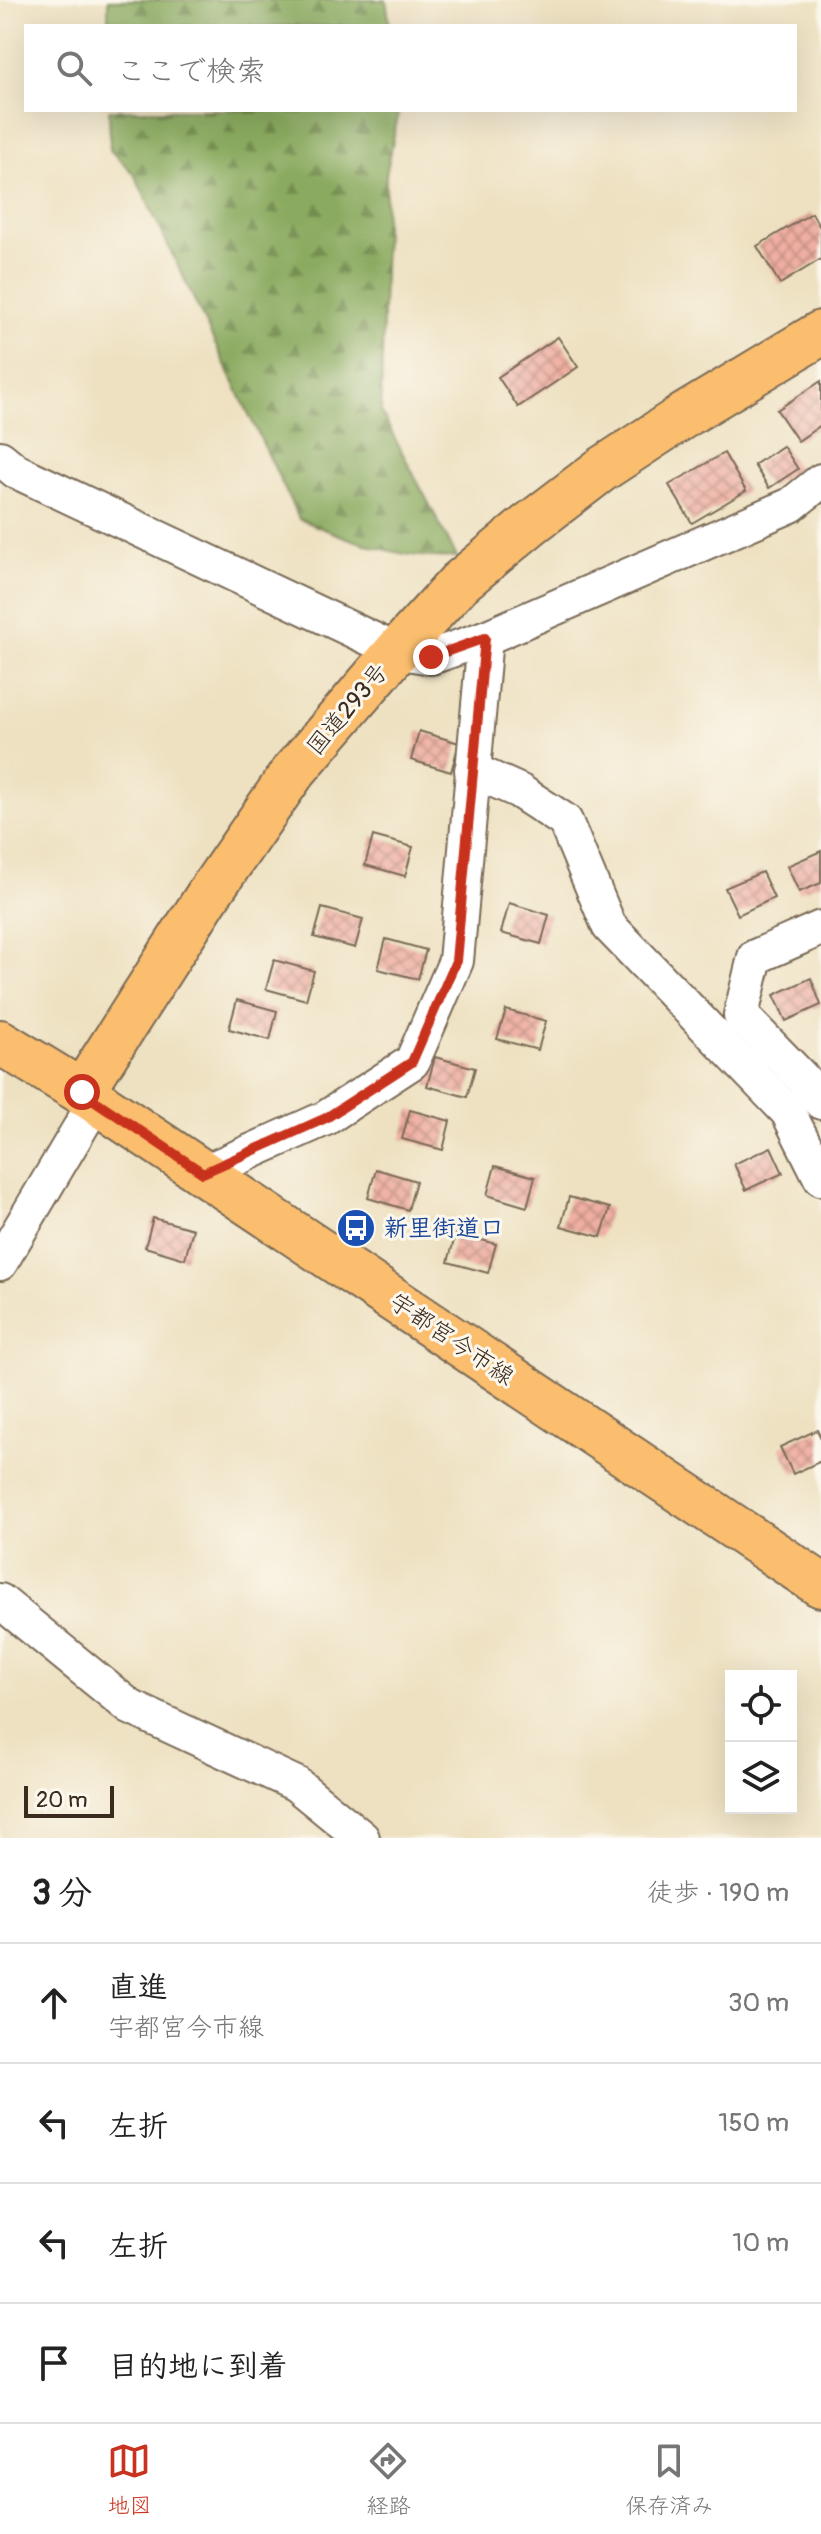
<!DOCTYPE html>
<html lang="ja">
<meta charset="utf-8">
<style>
body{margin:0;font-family:Pangolin,"Klee One",sans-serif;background:#f6f6f6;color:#222}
.controls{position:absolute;right:24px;bottom:24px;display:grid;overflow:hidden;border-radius:0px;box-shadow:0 8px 32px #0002}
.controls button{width:72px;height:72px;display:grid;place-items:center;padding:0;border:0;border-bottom:2px solid #e0e0e0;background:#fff;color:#222;font:40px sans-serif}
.scale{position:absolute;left:24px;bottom:20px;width:90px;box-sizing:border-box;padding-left:8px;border:4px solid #3b2a1e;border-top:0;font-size:22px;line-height:28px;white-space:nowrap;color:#3b2a1e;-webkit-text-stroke:6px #fbf7ec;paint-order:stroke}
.stop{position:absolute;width:24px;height:24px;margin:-18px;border:6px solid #c8321e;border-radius:50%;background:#fff}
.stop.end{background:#c8321e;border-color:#fff;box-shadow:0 2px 8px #0008}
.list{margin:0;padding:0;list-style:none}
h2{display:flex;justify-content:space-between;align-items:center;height:104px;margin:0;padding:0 32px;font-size:34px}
h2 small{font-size:26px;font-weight:400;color:#767676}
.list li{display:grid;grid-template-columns:52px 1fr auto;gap:24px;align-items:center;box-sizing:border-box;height:120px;padding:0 32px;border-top:2px solid #e0e0e0}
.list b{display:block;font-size:30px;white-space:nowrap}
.list p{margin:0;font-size:26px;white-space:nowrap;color:#767676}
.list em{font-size:26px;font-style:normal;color:#767676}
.icon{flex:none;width:44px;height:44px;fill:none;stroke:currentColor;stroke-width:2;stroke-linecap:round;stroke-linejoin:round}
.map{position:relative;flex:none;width:821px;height:1838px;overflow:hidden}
.search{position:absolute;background:#fff;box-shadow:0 8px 32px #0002;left:24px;right:24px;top:24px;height:88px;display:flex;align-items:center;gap:20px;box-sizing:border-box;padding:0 28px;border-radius:0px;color:#767676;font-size:30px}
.sheet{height:584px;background:#fff}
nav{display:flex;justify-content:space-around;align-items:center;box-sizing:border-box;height:112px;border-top:2px solid #e0e0e0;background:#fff;font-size:22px;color:#767676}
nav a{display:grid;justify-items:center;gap:4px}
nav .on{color:#c8321e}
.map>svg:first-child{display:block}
</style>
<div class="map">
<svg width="821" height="1838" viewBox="0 0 821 1838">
<defs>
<pattern id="forest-firs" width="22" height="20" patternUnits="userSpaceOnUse" patternTransform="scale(2)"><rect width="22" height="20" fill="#8aaa5f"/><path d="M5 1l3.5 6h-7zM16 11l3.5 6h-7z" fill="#728b4e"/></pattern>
<pattern id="building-cross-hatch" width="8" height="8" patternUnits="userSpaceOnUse" patternTransform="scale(2)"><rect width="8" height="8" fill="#efafa2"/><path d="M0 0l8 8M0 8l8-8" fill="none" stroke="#c38f83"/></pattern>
</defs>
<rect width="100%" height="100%" fill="#fbf7ec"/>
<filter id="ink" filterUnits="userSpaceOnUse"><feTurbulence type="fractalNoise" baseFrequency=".0125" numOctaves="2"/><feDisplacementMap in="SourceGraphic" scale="16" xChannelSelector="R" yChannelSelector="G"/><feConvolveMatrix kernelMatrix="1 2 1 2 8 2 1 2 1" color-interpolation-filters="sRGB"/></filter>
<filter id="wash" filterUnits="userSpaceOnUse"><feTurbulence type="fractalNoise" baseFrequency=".006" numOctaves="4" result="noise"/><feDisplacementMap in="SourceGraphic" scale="32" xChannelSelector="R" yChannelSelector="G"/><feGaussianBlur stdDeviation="1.8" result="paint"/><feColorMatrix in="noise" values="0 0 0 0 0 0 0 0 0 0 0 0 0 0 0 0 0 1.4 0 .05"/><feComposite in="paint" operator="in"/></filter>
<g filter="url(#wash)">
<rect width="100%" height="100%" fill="#eee1c1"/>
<g fill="url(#forest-firs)" stroke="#626a3e" stroke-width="2">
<path d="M108,0H386L390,26H108Z"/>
<path d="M109,110H399L386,175L381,412L457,557C401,561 350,540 299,519L134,174L110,150Z"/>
</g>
<g id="blocks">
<g fill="url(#building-cross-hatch)">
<path d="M812,213L821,229V259L780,284L757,246Z"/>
<path d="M558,337L578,367L518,407L498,377Z"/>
<path d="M821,381V425L798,441L777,410Z"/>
<path d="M783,446L798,469L769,488L754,465Z"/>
<path d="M724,453L746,491L692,523L669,485Z"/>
<path d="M419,731L459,743L451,772L411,760Z"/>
<path d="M373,836L413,847L405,876L365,865Z"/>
<path d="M821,851V883L799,892L787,866Z"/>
<path d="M762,872L774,898L738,915L725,888Z"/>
<path d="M509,903L549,915L541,944L501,933Z"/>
<path d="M322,908L363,919L355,948L314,937Z"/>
<path d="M386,939L426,950L418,979L378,969Z"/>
<path d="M274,960L314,971L306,1000L266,989Z"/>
<path d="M811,978L821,1005L786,1021L774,995Z"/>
<path d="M237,1000L277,1011L270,1040L229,1029Z"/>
<path d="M506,1010L546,1021L538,1050L497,1039Z"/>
<path d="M435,1057L475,1068L467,1097L427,1086Z"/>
<path d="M410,1110L450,1121L443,1150L402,1139Z"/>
<path d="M771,1147L783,1173L746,1190L734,1164Z"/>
<path d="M495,1166L535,1177L527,1207L487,1195Z"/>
<path d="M376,1169L416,1181L408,1210L368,1198Z"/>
<path d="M569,1197L610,1208L601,1237L561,1226Z"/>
<path d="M153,1218L193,1229L185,1259L145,1247Z"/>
<path d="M456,1233L496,1244L488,1273L448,1262Z"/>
<path d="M817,1430L821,1438V1461L793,1474L780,1447Z"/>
</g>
</g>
</g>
<g filter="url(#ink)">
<use href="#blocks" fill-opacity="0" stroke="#7a6a57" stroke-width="2"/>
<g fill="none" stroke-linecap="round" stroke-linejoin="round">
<g stroke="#7a6a57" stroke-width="38">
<g id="street">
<path d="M0,458L16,471L397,651L431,657L485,638L791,505L821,481"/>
<path d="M472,770L519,791L565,821L609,926L788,1112L821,1178"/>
<path d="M821,928L755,957L741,1015L803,1079L821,1102"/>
<path d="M203,1173L326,1118L412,1062L456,961L485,638"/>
<path d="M0,1263L96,1101"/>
<path d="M0,1601L130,1707L296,1784L362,1838"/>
</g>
</g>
<g stroke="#7a6a57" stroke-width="48">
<path id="primary" d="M82,1092L821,1585"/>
</g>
<g stroke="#7a6a57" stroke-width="48">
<path id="highway" d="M0,1042L82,1092L210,892L293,772L397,651L459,583L529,525L601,470L685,415L821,333"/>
</g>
<use href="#street" stroke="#fff" stroke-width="34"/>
<use href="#primary" stroke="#fbbe6e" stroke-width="44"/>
<use href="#highway" stroke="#fbbe6e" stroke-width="44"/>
</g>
</g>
<g fill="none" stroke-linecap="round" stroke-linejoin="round" filter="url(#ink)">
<path stroke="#c8321e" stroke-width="10" d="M82,1092L203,1173L326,1118L412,1062L456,961L485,638L431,657"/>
</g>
<defs>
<g id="bus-disc" transform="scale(2)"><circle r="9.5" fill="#1a4fb4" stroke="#fbf7ec"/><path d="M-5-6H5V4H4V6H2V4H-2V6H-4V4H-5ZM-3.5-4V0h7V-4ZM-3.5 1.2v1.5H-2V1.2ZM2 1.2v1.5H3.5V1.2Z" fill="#fff"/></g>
</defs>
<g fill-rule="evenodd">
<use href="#bus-disc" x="356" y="1228"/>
</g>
<g text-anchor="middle" stroke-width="6" stroke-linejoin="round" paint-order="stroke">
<g font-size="24" fill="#3b2a1e" stroke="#fbf7ec">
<text transform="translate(347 709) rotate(-50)" y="8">国道293号</text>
<text transform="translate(452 1339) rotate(34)" y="8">宇都宮今市線</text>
</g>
<g font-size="24" font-weight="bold" fill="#164399" stroke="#fbf7ec" text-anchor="start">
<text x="384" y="1236">新里街道口</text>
</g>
</g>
</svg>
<div class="controls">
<button><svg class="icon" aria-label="locate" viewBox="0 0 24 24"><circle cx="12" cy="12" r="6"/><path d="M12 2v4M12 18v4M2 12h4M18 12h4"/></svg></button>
<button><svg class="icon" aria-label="layers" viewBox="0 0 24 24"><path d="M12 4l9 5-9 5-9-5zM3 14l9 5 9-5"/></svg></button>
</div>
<div class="scale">20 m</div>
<div class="stop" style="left:82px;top:1092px"></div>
<div class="stop end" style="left:431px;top:657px"></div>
<div class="search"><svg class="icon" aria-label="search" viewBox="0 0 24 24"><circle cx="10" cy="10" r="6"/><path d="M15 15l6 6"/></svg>ここで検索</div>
</div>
<section class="sheet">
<h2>3 分<small>徒歩 · 190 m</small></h2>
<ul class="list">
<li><svg class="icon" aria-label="ahead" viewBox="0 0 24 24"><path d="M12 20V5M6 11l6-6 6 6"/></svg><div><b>直進</b><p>宇都宮今市線</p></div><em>30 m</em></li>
<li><svg class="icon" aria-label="left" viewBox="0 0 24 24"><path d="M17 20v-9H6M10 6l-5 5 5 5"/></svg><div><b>左折</b></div><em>150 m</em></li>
<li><svg class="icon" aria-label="left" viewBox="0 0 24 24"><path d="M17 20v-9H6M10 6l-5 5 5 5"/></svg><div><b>左折</b></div><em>10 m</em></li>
<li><svg class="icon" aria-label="arrive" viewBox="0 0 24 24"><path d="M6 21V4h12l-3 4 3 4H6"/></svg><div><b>目的地に到着</b></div></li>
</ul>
</section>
<nav>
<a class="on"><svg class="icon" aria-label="map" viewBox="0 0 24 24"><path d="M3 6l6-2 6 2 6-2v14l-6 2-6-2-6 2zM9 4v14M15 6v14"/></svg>地図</a>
<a><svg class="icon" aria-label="directions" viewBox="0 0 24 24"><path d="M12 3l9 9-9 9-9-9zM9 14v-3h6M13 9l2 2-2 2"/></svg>経路</a>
<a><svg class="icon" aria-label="saved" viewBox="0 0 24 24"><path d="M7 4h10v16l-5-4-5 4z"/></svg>保存済み</a>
</nav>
